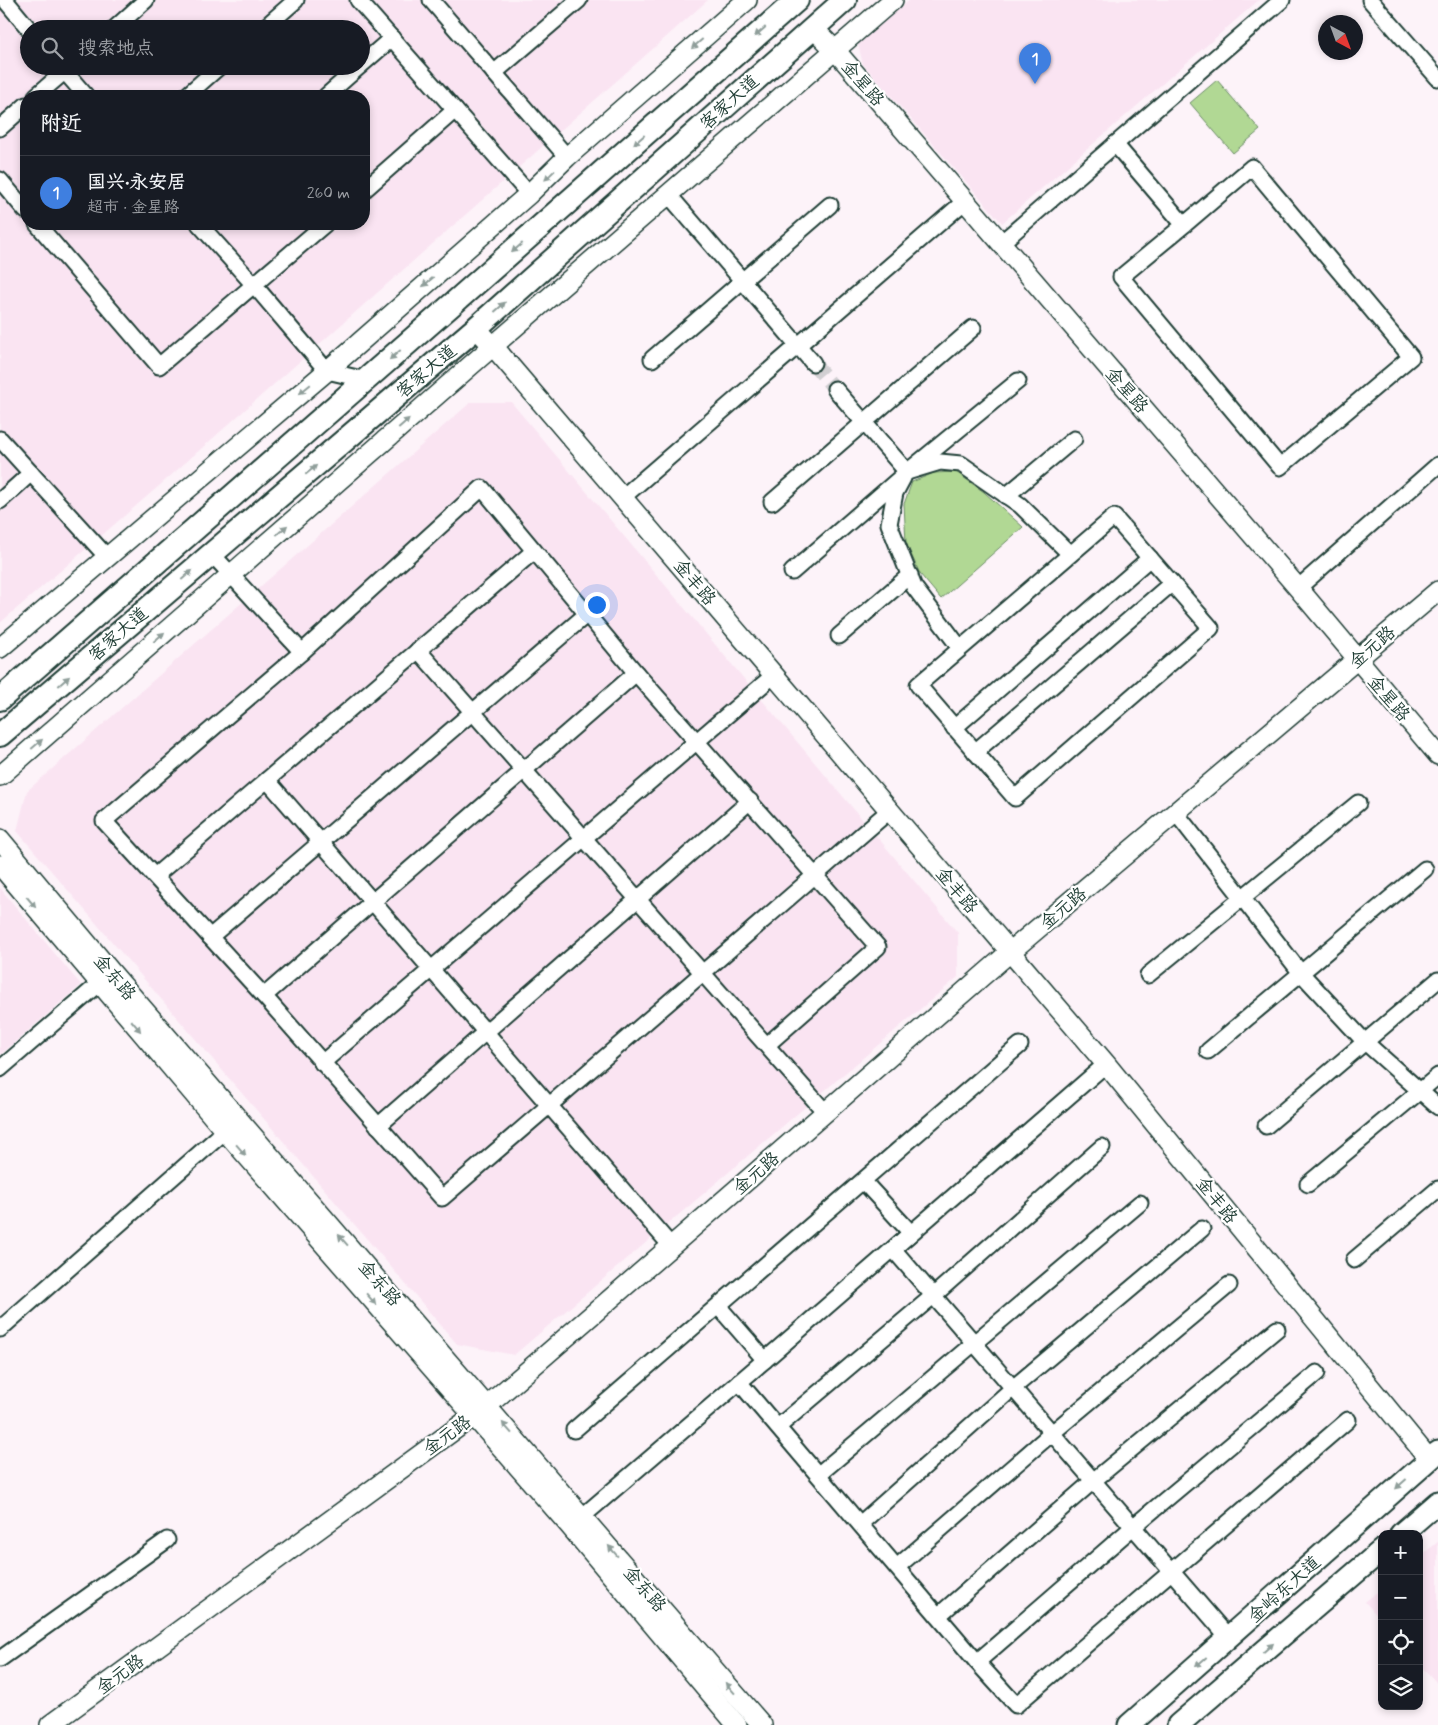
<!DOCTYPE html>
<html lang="zh">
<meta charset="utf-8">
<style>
body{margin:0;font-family:Mynerve,"LXGW WenKai TC",sans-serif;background:#20242c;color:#f1f3f6}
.controls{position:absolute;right:15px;bottom:15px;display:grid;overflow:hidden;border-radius:10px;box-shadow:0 2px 8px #0003}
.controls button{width:45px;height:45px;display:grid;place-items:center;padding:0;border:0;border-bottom:1px solid #363941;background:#171b24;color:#f1f3f6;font:25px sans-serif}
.compass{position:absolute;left:1318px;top:15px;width:45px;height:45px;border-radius:50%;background:#171b24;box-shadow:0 2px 8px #0003;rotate:139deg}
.you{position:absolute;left:596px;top:604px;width:18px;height:18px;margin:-12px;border:4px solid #fff;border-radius:50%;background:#1a73e8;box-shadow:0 0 0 8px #1a73e833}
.badge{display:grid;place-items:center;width:32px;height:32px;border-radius:50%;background:#1a73e8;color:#fff;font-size:16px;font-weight:700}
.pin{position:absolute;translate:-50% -41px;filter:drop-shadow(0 1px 2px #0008)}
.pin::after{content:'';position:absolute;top:26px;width:18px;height:15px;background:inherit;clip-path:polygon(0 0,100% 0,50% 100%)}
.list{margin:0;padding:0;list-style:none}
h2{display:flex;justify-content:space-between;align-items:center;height:65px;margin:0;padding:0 20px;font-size:21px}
h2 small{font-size:16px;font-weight:400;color:#9ea1a6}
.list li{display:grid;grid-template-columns:32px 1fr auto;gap:15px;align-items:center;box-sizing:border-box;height:75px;padding:0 20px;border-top:1px solid #363941}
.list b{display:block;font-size:19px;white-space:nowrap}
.list p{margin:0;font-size:16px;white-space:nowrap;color:#9ea1a6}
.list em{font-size:16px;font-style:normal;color:#9ea1a6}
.icon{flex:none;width:28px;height:28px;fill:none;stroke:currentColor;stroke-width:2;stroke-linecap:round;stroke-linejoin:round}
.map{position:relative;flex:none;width:1438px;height:1725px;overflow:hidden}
.search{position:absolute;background:#171b24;box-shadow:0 2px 8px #0003;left:20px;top:20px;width:350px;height:55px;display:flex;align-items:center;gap:12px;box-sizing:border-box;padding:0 18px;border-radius:28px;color:#9ea1a6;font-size:19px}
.panel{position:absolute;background:#171b24;box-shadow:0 2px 8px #0003;left:20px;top:90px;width:350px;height:140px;border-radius:20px}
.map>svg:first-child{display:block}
</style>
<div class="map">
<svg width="1438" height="1725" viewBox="0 0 1438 1725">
<rect width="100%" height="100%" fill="#fdf3f9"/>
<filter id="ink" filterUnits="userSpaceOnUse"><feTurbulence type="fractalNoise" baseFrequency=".02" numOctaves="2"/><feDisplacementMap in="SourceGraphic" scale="10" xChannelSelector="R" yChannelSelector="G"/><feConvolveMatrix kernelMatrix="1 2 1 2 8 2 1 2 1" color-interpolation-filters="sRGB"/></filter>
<g filter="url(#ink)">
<g fill="#fae4f2" fill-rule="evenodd">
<path d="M0,0H708L159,486L0,623ZM29,29H361V66H29ZM26,96H364V224H26Z"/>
<path d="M910,0H1259L1002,223L863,64L858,44Z"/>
<path d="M471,402H511L958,933V977L514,1355L457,1344L17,831L27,791Z"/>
<path d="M0,888L81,985L0,1055Z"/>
<path d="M1438,1542V1684L1419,1664V1557Z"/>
<path d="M1382,1588V1621L1365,1602Z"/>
</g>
<g fill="#b1d894" stroke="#688a64">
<path d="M1217,80L1260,130L1233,153L1190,103Z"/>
<path d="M956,472L984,492L1023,527L941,599L920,574L906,543L904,504L912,482L934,473Z"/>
</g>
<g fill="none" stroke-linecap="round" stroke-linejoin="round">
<path stroke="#d1cfd2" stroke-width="15" stroke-dasharray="15 8" stroke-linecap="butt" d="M813,363L835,389"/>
<g stroke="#1f3d34" stroke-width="19">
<g id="minor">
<path d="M5,0L29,29"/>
<path d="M358,0L529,194"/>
<path d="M431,0L567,157"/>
<path d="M1370,0L1438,78"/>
<path d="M114,29L146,0"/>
<path d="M263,29L296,0"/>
<path d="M361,65L392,38"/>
<path d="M60,66L86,96"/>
<path d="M494,73L579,0"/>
<path d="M36,96L71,66"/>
<path d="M186,96L220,66"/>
<path d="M326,96L360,66"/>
<path d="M0,128L26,105"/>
<path d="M1115,144L1184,225L1252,167L1411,357L1280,467L1121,277L1184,225"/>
<path d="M0,180L26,211"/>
<path d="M364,190L455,110"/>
<path d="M668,194L813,363"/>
<path d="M37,224L159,366L325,224"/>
<path d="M199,224L254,285L327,371L366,380"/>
<path d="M1001,243L1282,0"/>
<path d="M652,359L830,205"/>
<path d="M835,389L907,472L940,462L961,464L1020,505L1070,554"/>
<path d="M0,439L107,557"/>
<path d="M903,478L895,493L889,524L914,587L960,648"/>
<path d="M1006,496L1074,439"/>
<path d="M623,497L965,201"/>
<path d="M0,501L31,473"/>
<path d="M772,502L973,328"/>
<path d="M1114,517L1211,628L1015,798L918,685Z"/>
<path d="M212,554L302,652"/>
<path d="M792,572L907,472L1018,381"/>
<path d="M1298,588L1438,465"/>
<path d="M839,636L910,575"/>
<path d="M418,650L826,1113"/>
<path d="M954,728L1150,558"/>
<path d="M975,752L1172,583"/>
<path d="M267,780L672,1247"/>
<path d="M1176,813L1301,973L1365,1042L1438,1107"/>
<path d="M155,876L534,551"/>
<path d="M210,937L587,614"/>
<path d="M1148,975L1358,803"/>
<path d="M264,996L636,673"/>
<path d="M767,1045L878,947L636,673L482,488L302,652L104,821L264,996L442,1198C592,1069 741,940 890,810"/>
<path d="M1208,1051L1425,869"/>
<path d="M322,1063L774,675"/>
<path d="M0,1069L100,983"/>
<path d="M378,1126L750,801"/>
<path d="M1266,1126L1438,980"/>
<path d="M864,1182L911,1233L893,1249L1229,1638"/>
<path d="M1308,1184L1438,1076"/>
<path d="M1354,1260L1438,1189"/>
<path d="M718,1306L765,1360"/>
<path d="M0,1329L225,1131"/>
<path d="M739,1382L977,1662L1016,1705L1348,1420"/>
<path d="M778,1427L933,1296L1102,1147"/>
<path d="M574,1430L1020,1045"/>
<path d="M819,1474L1140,1203"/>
<path d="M583,1516L765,1360L1106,1064"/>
<path d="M860,1524L1013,1388L1202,1229"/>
<path d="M897,1567L1052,1433L1229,1285"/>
<path d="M938,1616L1093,1481L1277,1329"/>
<path d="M0,1659L167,1540"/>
<path d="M977,1662L1133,1527L1317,1373"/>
</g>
</g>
<g stroke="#1f3d34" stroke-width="22">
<g id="tertiary">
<path d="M813,28L835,50L1298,588L1438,755"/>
<path d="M476,328L493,346L1106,1064L1429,1459"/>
<path d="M0,648L327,371L529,194L567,157L747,0"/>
<path d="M0,776L493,346L893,0"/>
<path d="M0,839L112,973L762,1725"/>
<path d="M0,865L225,1131L569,1525L737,1725"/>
<path d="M50,1725L487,1406L1010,952L1438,591"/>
</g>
</g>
<g stroke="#1f3d34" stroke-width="25">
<g id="secondary">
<path d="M1401,1534L1438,1502"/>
<path d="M1129,1725L1438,1452"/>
<path d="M1178,1725L1382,1550"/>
</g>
</g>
<g stroke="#1f3d34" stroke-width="26">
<g id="primary">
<path d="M0,699L456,301L797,0"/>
<path d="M0,735L476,328L845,0"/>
</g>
</g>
<use href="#minor" stroke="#fff" stroke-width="15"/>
<use href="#tertiary" stroke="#fff" stroke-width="19"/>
<use href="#secondary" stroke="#fff" stroke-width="21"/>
<use href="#primary" stroke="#fff" stroke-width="22"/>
</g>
<defs><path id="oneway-solid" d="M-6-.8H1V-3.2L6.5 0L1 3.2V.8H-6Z" transform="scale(1.25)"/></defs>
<g fill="#8f9e9a">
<use href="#oneway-solid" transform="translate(760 32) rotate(139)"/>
<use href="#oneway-solid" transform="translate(697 44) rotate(139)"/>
<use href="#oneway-solid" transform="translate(639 140) rotate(139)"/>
<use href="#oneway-solid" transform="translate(550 175) rotate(136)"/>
<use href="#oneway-solid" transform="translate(517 248) rotate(139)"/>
<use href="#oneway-solid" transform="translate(428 282) rotate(139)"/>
<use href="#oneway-solid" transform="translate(500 307) rotate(-42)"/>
<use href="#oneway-solid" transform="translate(395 355) rotate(139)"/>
<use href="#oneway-solid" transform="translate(305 389) rotate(140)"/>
<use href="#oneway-solid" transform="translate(404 423) rotate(-41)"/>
<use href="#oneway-solid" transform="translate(311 470) rotate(-40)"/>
<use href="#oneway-solid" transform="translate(282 530) rotate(-41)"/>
<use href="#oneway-solid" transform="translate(187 575) rotate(-41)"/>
<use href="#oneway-solid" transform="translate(159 637) rotate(-41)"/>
<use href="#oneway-solid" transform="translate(64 681) rotate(-41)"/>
<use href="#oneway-solid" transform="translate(37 744) rotate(-41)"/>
<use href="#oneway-solid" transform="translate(31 902) rotate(50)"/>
<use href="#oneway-solid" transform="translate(136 1026) rotate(50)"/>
<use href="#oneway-solid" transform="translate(241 1150) rotate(49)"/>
<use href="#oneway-solid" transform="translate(343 1240) rotate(-131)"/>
<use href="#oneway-solid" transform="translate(371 1299) rotate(49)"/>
<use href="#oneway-solid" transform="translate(507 1428) rotate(-131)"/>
<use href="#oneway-solid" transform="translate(1401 1484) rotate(138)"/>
<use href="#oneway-solid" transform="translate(613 1551) rotate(-131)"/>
<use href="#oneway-solid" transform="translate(1268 1648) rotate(-41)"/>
<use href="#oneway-solid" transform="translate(1201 1662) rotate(139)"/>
<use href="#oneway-solid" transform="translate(730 1688) rotate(-131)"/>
</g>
</g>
<g text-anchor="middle" stroke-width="4.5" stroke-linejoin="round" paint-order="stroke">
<g font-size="18" fill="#1f3d34" stroke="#fff">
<text transform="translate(863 83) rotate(49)" y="6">金星路</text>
<text transform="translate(729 102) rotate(-42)" y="6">客家大道</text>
<text transform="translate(426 371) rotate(-40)" y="6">客家大道</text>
<text transform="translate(1127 390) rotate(49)" y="6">金星路</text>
<text transform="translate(695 582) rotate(50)" y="6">金丰路</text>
<text transform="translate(118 634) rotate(-41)" y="6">客家大道</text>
<text transform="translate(1372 647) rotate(-41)" y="6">金元路</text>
<text transform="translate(1389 698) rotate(50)" y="6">金星路</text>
<text transform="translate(957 890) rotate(50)" y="6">金丰路</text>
<text transform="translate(1063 908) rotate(-40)" y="6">金元路</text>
<text transform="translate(115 977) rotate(50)" y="6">金东路</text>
<text transform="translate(756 1173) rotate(-41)" y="6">金元路</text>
<text transform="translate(1217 1200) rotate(51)" y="6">金丰路</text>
<text transform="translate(380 1283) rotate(49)" y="6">金东路</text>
<text transform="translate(447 1435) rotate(-36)" y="6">金元路</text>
<text transform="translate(645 1589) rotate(49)" y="6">金东路</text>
<text transform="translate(1284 1589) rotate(-42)" y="6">金岭东大道</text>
<text transform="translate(120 1674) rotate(-36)" y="6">金元路</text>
</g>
</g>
</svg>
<div class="controls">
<button>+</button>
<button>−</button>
<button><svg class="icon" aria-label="locate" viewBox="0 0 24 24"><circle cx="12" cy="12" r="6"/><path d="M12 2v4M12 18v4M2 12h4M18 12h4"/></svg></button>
<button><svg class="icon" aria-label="layers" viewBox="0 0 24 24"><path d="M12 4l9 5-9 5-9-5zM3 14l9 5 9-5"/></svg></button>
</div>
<svg class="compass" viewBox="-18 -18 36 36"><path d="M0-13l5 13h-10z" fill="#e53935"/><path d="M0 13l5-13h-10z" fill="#9ea1a6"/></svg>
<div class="you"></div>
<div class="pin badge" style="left:1035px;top:84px;background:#3f7fe0">1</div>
<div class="search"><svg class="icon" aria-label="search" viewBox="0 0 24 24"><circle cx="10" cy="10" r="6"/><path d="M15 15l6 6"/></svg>搜索地点</div>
<section class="panel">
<h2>附近<small></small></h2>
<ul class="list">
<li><span class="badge" style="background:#3f7fe0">1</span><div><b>国兴·永安居</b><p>超市 · 金星路</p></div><em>260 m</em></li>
</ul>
</section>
</div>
